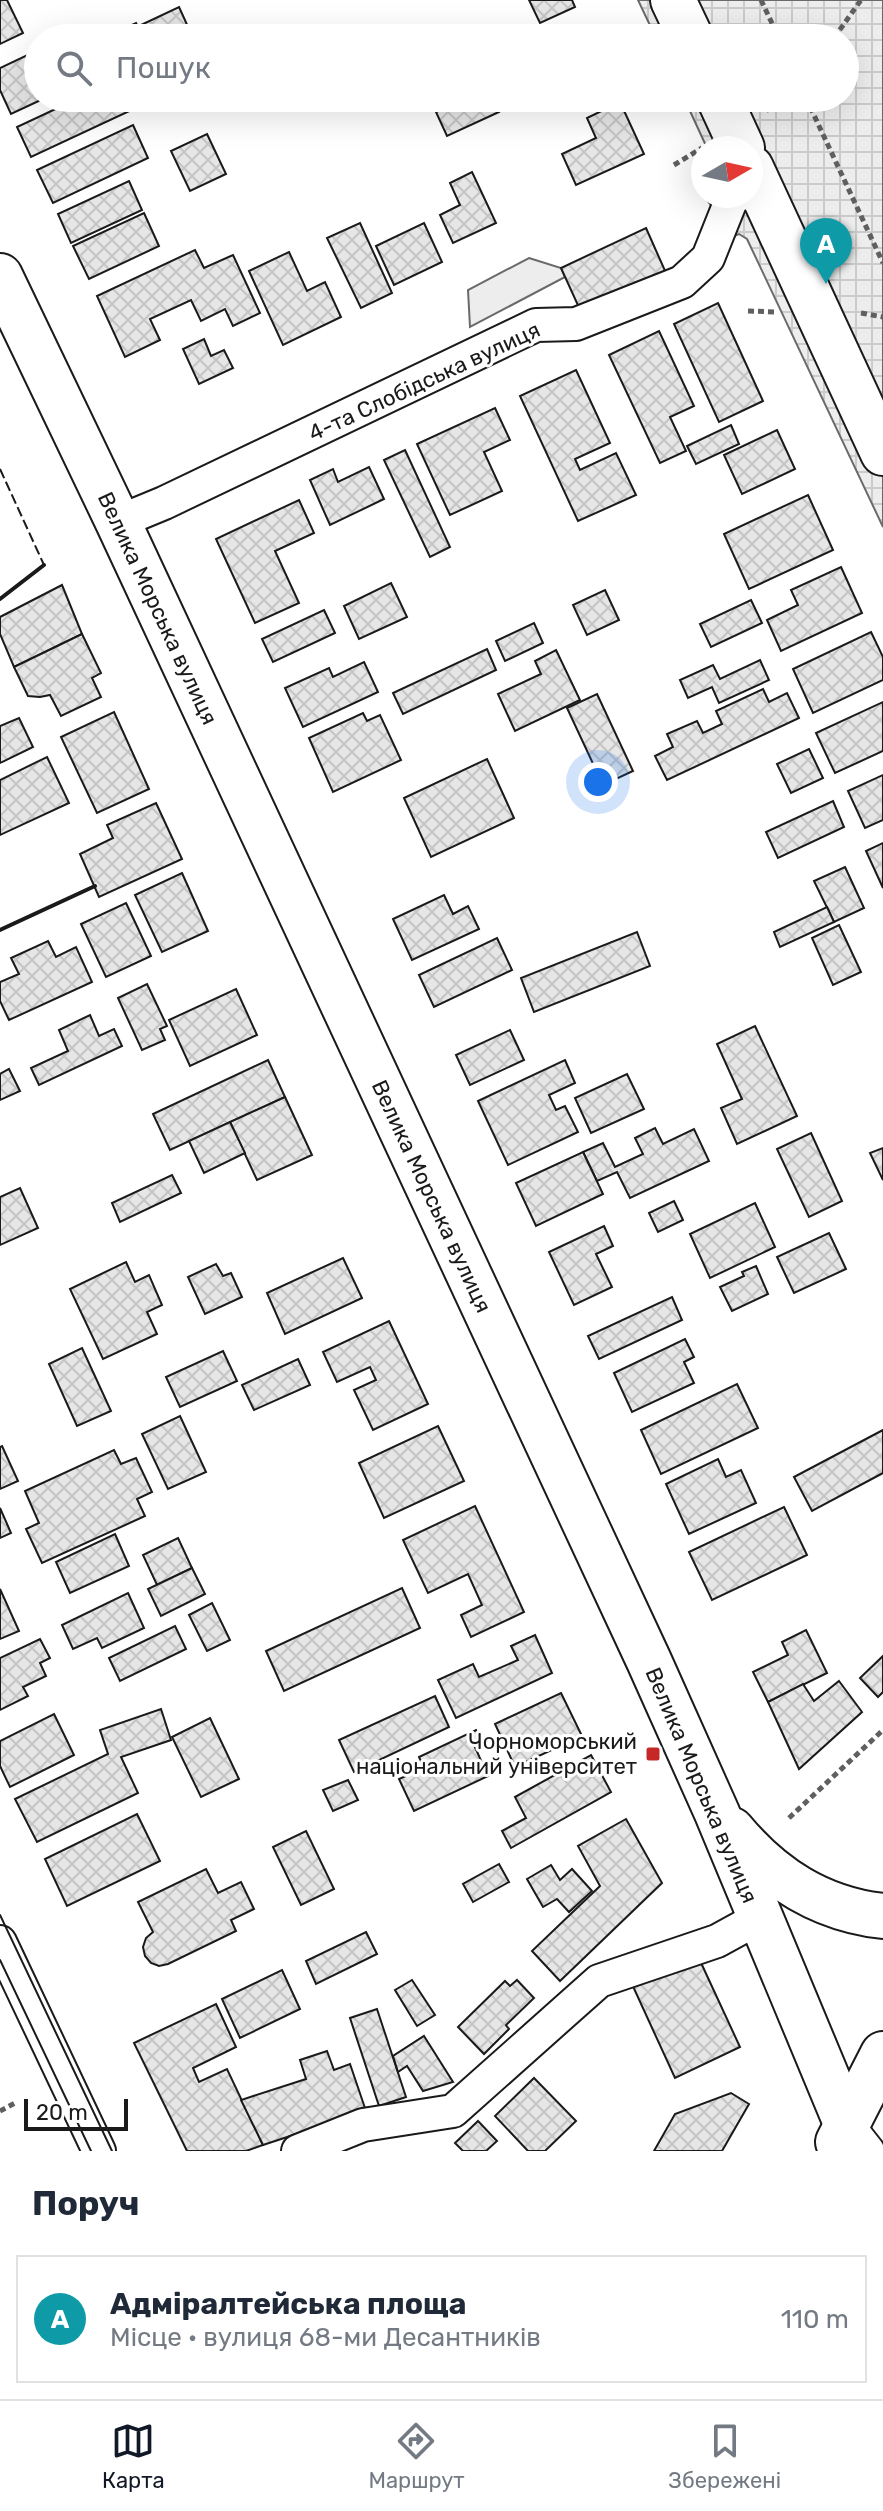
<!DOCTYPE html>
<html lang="uk">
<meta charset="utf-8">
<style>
body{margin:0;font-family:Rubik,sans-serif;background:#f6f6f7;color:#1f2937}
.compass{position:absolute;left:691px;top:136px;width:72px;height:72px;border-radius:50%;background:#fff;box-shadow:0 8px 32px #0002;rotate:81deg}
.scale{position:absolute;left:24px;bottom:20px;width:104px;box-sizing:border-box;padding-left:8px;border:4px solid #1a1a1a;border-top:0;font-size:22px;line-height:28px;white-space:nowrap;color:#1a1a1a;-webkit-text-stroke:6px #fff;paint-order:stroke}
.you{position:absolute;left:598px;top:782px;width:28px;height:28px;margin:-20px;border:6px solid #fff;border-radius:50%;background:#1a73e8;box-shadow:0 0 0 12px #1a73e833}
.badge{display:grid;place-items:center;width:52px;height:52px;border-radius:50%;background:#111827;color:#fff;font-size:26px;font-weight:700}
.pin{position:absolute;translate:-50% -66px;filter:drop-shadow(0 2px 4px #0008)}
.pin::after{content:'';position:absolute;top:42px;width:28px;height:24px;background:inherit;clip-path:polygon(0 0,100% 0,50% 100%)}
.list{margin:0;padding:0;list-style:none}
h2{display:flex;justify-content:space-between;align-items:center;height:104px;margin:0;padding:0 32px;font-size:34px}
h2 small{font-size:26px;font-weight:400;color:#747a83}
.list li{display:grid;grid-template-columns:52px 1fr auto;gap:24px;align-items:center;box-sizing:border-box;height:128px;margin:0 16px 16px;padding:0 16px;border:2px solid #e0e1e3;border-radius:0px}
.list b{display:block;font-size:30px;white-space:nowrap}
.list p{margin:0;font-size:26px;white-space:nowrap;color:#747a83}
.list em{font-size:26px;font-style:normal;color:#747a83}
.icon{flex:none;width:44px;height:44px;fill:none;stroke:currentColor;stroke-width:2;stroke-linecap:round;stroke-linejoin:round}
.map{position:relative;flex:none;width:883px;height:2151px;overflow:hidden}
.search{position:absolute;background:#fff;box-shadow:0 8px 32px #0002;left:24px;right:24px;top:24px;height:88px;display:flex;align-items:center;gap:20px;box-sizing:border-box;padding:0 28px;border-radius:44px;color:#747a83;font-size:30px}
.sheet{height:248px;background:#fff}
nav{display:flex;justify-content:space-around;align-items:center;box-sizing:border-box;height:112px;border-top:2px solid #e0e1e3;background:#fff;font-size:22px;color:#747a83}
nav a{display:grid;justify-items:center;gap:4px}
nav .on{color:#111827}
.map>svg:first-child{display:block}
</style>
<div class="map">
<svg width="883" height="2151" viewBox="0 0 883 2151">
<defs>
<pattern id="plaza-grid" width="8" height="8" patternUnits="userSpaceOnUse" patternTransform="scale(2)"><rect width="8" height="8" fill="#ededed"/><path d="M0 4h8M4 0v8" fill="none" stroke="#cbcbcb"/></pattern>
<pattern id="building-cross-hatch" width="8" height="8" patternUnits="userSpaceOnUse" patternTransform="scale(2)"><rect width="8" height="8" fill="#e6e6e6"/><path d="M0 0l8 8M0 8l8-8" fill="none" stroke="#c5c5c5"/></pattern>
</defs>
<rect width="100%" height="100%" fill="#fff"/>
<path fill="#ededed" stroke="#6a6a6a" stroke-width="2" d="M529,258L561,268L565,277L470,327L468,290Z"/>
<path fill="url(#plaza-grid)" stroke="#6a6a6a" stroke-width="2" d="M638,0H883V527L747,239L739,234L734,236L704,196H751V148H707L684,98H845V38H656Z"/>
<g fill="url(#building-cross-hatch)" stroke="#1a1a1a" stroke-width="2">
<path d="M0,0H7L23,33L0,44Z"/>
<path d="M529,0H572L575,7L540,23Z"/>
<path d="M179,7L189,29L170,38H148L141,25Z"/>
<path d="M136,23L143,38H103Z"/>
<path d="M38,50V98H45L11,114L0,90V68Z"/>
<path d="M79,98H134L138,107L31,157L17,127Z"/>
<path d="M467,98H492L499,112L447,136L436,112Z"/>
<path d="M620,102L644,154L576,185L562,154L596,138L587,118Z"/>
<path d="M133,125L148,158L53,203L37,170Z"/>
<path d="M207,134L226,174L190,191L171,151Z"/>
<path d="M472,172L496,223L453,243L440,215L460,205L450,183Z"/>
<path d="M129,181L142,210L71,243L58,214Z"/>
<path d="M144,213L159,246L89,279L73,246Z"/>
<path d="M360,223L392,293L361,308L327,238Z"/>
<path d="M424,223L442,262L394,285L376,246Z"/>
<path d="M646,228L666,273L581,312L561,268Z"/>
<path d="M195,250L204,268L233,255L260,313L233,326L225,309L201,321L191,300L150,319L160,340L125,357L97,296Z"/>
<path d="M289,252L307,291L325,282L341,317L283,345L249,271Z"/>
<path d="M718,303L763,401L719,422L674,324Z"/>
<path d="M659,331L694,406L670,417L686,451L660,463L609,355Z"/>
<path d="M204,339L211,356L224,350L233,368L199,384L183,349Z"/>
<path d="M576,370L610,443L575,459L580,470L616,453L636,495L578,521L520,396Z"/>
<path d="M495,408L510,440L484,452L502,491L450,515L417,444Z"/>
<path d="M731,425L739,444L696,464L687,446Z"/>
<path d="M777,430L795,469L742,494L724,455Z"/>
<path d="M405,450L450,547L430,557L384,460Z"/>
<path d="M369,467L384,499L330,525L310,480L333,469L338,482Z"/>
<path d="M808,495L833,550L749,589L724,534Z"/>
<path d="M299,500L314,533L275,551L299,603L255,623L216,539Z"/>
<path d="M841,567L862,613L781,651L767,620L798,605L791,590Z"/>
<path d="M391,583L407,617L359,639L344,606Z"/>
<path d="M62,585L82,634L14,667L0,634V617Z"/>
<path d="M605,590L619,620L587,635L573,605Z"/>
<path d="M751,600L762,623L711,647L700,624Z"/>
<path d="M324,610L335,633L273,662L262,639Z"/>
<path d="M534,623L543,643L505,661L496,641Z"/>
<path d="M871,632L883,657V680L813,713L793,669Z"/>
<path d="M82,634L101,673L92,678L101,697L61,716L50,695L40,697L28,696L14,667Z"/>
<path d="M487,649L496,670L403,714L393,693Z"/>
<path d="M556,650L580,700L515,731L498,694L541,674L535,661Z"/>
<path d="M760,660L769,680L719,703L712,687L688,698L680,680L713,665L720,679Z"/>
<path d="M364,662L378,692L303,727L285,688L329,668L333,677Z"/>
<path d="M763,689L769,702L787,693L799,718L667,780L655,756L673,747L667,734L697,721L703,733L722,724L716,711Z"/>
<path d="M597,694L633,771L603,785L567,708Z"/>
<path d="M883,702V751L835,773L816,733Z"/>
<path d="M114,712L149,789L97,813L61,737Z"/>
<path d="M363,713L367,721L380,715L401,760L333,792L309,738Z"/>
<path d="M19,718L33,747L0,763V726Z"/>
<path d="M809,749L823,778L791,793L777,764Z"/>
<path d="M47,757L69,803L0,835V780Z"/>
<path d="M487,759L514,818L431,857L404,798Z"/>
<path d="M883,775V820L865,828L848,791Z"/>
<path d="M833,801L844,827L778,858L766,832Z"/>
<path d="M156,803L182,859L99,897L80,854L113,838L107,825Z"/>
<path d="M883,843V888L866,851Z"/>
<path d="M845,867L864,908L834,922L814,881Z"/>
<path d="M182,873L208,931L162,952L135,895Z"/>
<path d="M444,895L453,914L468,906L479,929L412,960L393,919Z"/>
<path d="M126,903L151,956L106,977L81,924Z"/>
<path d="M827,907L834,922L780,947L774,932Z"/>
<path d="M839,925L861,972L833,985L812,938Z"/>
<path d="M637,932L650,966L534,1012L521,978Z"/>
<path d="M497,938L512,970L434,1007L419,975Z"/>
<path d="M48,941L56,957L76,947L92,982L9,1020L0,1001V982L19,974L11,958Z"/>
<path d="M147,984L167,1026L160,1029L165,1040L142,1050L118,998Z"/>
<path d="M236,989L257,1035L190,1066L169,1020Z"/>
<path d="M90,1015L99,1036L114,1029L122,1046L39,1085L31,1068L68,1051L59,1030Z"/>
<path d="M755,1026L797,1116L737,1144L721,1108L742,1099L717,1044Z"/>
<path d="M510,1030L524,1060L470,1085L456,1055Z"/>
<path d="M268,1060L285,1097L170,1150L153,1114Z"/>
<path d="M565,1060L575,1083L549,1095L556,1110L565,1106L578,1132L508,1165L478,1101Z"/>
<path d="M9,1069L20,1091L0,1100V1074Z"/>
<path d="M627,1074L644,1109L591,1133L575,1098Z"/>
<path d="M285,1097L312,1155L257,1180L230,1122Z"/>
<path d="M230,1122L245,1153L204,1173L189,1141Z"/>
<path d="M655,1128L663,1144L694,1129L709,1161L630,1198L617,1172L597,1181L583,1152L603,1143L615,1167L643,1154L635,1138Z"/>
<path d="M811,1133L842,1201L809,1217L777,1149Z"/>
<path d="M883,1148V1180L870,1153Z"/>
<path d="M583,1152L603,1194L536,1226L516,1183Z"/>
<path d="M172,1175L181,1193L120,1222L112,1203Z"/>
<path d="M20,1188L38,1228L0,1245V1197Z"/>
<path d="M674,1201L683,1220L658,1232L649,1213Z"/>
<path d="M755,1203L775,1247L710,1278L690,1234Z"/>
<path d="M604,1226L613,1246L596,1254L612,1287L574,1305L549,1252Z"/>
<path d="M829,1233L846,1269L794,1293L777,1257Z"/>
<path d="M343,1258L362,1298L285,1334L267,1293Z"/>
<path d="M126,1262L135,1282L149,1275L162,1305L147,1312L157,1334L103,1359L70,1289Z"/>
<path d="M216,1264L223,1276L231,1273L242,1297L205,1314L188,1277Z"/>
<path d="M756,1266L768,1294L732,1311L720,1287L744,1276L742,1272Z"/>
<path d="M672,1297L682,1320L599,1359L588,1336Z"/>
<path d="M389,1321L428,1404L373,1430L354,1390L376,1380L370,1367L337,1382L323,1352Z"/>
<path d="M685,1339L694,1357L684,1362L694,1383L632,1412L614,1373Z"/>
<path d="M82,1348L111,1411L77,1426L49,1364Z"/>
<path d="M223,1351L237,1381L180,1407L166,1377Z"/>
<path d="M298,1359L310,1385L254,1410L242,1385Z"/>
<path d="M737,1384L758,1428L661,1474L641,1430Z"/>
<path d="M180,1416L206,1472L168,1489L142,1434Z"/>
<path d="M438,1426L464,1481L384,1518L359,1463Z"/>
<path d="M883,1430V1473L812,1511L794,1477Z"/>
<path d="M2,1446L18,1481L0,1489V1447Z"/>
<path d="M114,1450L121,1464L136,1458L152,1492L137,1499L145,1516L42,1563L26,1529L39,1523L25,1491Z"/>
<path d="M718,1459L726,1477L741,1470L756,1503L689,1534L666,1484Z"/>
<path d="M475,1506L524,1612L471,1637L461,1615L482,1605L468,1574L428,1593L403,1540Z"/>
<path d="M784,1507L807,1555L712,1600L689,1552Z"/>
<path d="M0,1508L11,1533L0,1538Z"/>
<path d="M115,1534L129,1566L70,1593L56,1562Z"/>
<path d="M178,1538L192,1568L157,1585L143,1555Z"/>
<path d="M192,1568L205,1594L161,1616L148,1589Z"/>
<path d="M402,1588L420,1628L284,1691L266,1651Z"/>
<path d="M0,1589L19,1631L0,1639Z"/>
<path d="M128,1593L144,1628L102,1648L97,1638L73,1649L62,1625Z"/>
<path d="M212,1603L230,1640L207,1651L189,1615Z"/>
<path d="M175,1626L186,1649L120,1681L109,1658Z"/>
<path d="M806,1630L827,1673L768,1702L753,1672L788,1655L782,1642Z"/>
<path d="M535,1635L552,1673L456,1718L438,1680L473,1664L479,1677L518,1660L511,1646Z"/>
<path d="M40,1639L50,1658L40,1663L46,1676L23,1687L28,1696L0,1710V1658Z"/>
<path d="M883,1656V1692L878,1697L860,1678Z"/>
<path d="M839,1681L862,1712L799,1769L768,1702L803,1684L814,1701Z"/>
<path d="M561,1693L582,1736L515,1767L495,1724Z"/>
<path d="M435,1696L449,1727L354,1772L339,1740Z"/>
<path d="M161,1709L171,1740L121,1757L138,1793L37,1842L15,1799L108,1754L100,1730Z"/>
<path d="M54,1714L74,1755L10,1787L0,1766V1741Z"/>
<path d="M210,1718L239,1779L201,1797L172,1737Z"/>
<path d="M476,1730L481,1742L474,1745L488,1776L414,1811L399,1779L424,1768L419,1757Z"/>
<path d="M591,1755L611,1792L511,1848L502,1831L526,1818L515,1797Z"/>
<path d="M348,1780L358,1800L333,1811L323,1790Z"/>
<path d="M137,1814L160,1861L67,1906L45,1859Z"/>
<path d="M626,1819L662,1883L560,1981L532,1951L600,1886L578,1846Z"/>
<path d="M306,1831L334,1889L301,1905L273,1847Z"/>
<path d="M499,1864L509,1882L473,1902L463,1884Z"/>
<path d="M551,1865L560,1880L572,1869L592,1891L569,1912L557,1899L543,1907L527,1879Z"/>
<path d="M206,1869L218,1893L241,1882L254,1909L231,1920L236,1931L168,1964L159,1966L151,1963L145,1956L143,1947L146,1938L153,1932L138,1902Z"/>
<path d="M366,1932L377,1954L316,1984L306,1961Z"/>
<path d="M696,1952L740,2047L675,2078L631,1982Z"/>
<path d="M282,1970L300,2009L240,2038L222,1999Z"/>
<path d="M412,1980L435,2015L417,2026L395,1990Z"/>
<path d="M517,1980L534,1998L506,2025L509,2029L484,2054L458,2027L505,1981L510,1986Z"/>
<path d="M216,2004L236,2047L193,2068L199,2082L227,2069L263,2145L246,2151H187L134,2043Z"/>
<path d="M377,2009L406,2097L379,2106L350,2018Z"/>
<path d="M424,2036L453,2082L423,2091L407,2066L398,2072L393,2056Z"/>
<path d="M327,2051L334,2070L350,2064L366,2111L263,2145L241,2100L306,2079L300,2060Z"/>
<path d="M534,2078L576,2121L545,2151H528L495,2116Z"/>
<path d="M731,2093L749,2104L722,2151H654L675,2114Z"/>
<path d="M478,2121L497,2141L486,2151H463L455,2143Z"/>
</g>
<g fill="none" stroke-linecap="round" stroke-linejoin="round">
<g stroke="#1a1a1a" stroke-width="36">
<g id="street">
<path d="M118,522L164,503L536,325L576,324L682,282L708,258L732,198L737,196"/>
<path d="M0,1942L99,2151"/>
<path d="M846,2123L868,2151"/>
<path d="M298,2151L363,2125L453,2111L599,1981L717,1941L759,1918"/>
</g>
</g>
<g stroke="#1a1a1a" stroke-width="48">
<g id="secondary">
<path d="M673,0L691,38"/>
<path d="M719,98L742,148"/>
<path d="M751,168L883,453"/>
<path d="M0,276L118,522L649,1661L717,1813L846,2123"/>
<path d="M732,1830C772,1878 820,1909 883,1916"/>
<path d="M838,2142L883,2054"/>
</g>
</g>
<g stroke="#5f5f5f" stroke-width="5" stroke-dasharray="6 4" stroke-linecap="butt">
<path d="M761,0L779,38"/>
<path d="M834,38L861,0"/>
<path d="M806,98L883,263"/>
<path d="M766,111L779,98"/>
<path d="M674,165L702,148"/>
<path d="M748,311L775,312"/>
<path d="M861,313L883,317"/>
<path d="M789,1818L883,1730"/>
<path d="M0,2111L17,2102"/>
</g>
<use href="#street" stroke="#fff" stroke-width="32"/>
<use href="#secondary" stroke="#fff" stroke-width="44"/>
<g stroke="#1a1a1a" stroke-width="2">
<path d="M0,1915L112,2151"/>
<path d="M0,1960L91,2151"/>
</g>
<path stroke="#1a1a1a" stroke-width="2" stroke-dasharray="10 4" stroke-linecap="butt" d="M0,469L44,565"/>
<g stroke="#1a1a1a" stroke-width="4">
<path d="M0,599L44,565"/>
<path d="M0,930L95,886"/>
</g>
</g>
<rect fill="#c62828" stroke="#fff" stroke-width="3" x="645" y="1746" width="16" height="16" rx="4"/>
<g text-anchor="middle" stroke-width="6" stroke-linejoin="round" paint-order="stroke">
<g font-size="22" fill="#1a1a1a" stroke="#fff">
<text transform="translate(424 381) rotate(-25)" y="8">4-та Слобідська вулиця</text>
<text transform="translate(158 608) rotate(65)" y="8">Велика Морська вулиця</text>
<text transform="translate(432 1196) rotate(65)" y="8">Велика Морська вулиця</text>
<text transform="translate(702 1785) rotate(67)" y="8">Велика Морська вулиця</text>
</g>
<g font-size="22" fill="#1a1a1a" stroke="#fff" text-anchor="end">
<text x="637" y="1749">Чорноморський<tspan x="637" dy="25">національний університет</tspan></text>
</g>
</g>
</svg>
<svg class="compass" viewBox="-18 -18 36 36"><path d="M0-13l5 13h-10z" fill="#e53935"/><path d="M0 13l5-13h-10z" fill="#747a83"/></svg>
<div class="scale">20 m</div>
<div class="you"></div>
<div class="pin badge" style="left:826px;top:284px;background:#0f9aa8">A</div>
<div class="search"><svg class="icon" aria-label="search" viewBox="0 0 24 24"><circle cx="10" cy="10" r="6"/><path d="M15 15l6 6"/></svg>Пошук</div>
</div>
<section class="sheet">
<h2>Поруч<small></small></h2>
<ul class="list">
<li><span class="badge" style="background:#0f9aa8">A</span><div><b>Адміралтейська площа</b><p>Місце · вулиця 68-ми Десантників</p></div><em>110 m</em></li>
</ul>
</section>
<nav>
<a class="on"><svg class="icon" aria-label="map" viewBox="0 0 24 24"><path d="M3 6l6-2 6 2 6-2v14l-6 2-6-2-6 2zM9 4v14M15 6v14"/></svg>Карта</a>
<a><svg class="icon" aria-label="directions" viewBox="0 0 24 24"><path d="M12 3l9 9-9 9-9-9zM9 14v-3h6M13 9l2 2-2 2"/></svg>Маршрут</a>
<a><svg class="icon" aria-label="saved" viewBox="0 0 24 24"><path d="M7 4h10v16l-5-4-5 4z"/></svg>Збережені</a>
</nav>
